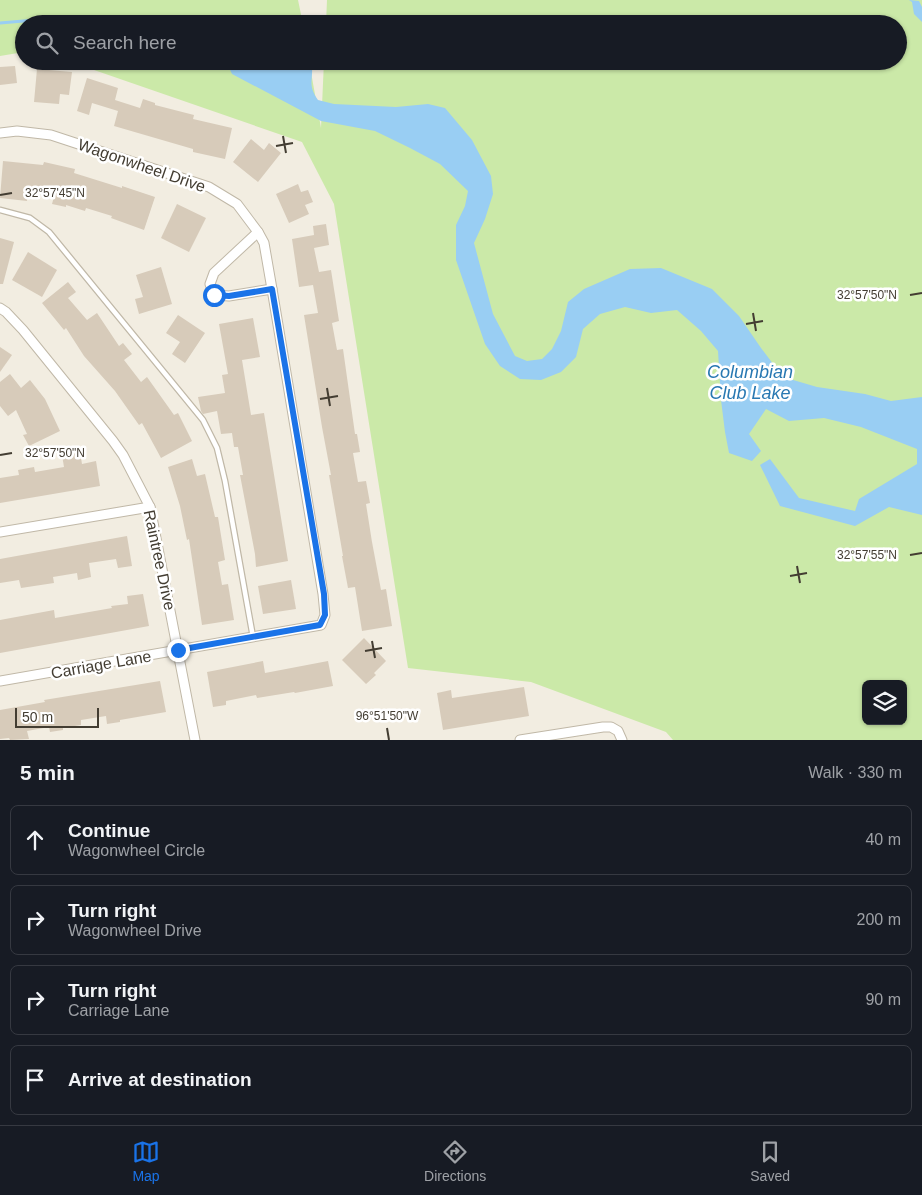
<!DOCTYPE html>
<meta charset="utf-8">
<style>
body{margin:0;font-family:Arial,sans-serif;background:#20242c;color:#f1f3f6}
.controls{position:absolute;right:15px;bottom:15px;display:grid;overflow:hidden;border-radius:8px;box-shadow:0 1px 4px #0004}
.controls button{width:45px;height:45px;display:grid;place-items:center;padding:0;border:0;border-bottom:1px solid #363941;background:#171b24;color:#f1f3f6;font:25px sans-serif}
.scale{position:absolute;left:15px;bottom:12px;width:84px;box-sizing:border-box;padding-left:5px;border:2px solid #433d32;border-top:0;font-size:14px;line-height:18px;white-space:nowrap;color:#433d32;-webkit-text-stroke:4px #fff;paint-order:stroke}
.stop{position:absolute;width:15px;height:15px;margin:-11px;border:4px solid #1a73e8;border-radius:50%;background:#fff}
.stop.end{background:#1a73e8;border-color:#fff;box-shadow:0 1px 5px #0008}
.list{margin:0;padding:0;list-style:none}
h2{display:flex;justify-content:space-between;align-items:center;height:65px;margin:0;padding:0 20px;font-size:21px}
h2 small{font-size:16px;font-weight:400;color:#9ea1a6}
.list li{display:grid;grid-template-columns:32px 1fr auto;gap:15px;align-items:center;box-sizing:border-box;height:70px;margin:0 10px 10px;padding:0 10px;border:1px solid #363941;border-radius:8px}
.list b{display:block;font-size:19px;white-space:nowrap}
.list p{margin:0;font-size:16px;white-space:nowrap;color:#9ea1a6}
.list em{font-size:16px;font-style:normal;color:#9ea1a6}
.icon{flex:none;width:28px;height:28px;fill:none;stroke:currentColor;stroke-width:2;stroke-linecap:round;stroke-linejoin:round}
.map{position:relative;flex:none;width:922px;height:740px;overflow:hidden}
.search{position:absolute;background:#171b24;box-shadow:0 1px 4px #0004;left:15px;right:15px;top:15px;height:55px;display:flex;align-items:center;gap:12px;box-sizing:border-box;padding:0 18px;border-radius:28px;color:#9ea1a6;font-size:19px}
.sheet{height:385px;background:#171b24}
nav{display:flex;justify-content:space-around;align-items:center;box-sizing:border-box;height:70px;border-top:1px solid #363941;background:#171b24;font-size:14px;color:#9ea1a6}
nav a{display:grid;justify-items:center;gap:2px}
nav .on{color:#1a73e8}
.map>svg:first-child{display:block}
</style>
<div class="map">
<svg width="922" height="740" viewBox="0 0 922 740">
<rect width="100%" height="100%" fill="#f2ede1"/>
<g fill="#cbe9a8" fill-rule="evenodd">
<path d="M0,0H298L303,24H24V52L0,56Z"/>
<path d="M327,0H922V740H673L666,732L531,682L408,668L334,204L302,142L68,61H309L321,128L324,61H898V24H326ZM866,684H903V721H866Z"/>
</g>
<g fill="#99cef3">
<path d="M909,0L919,1L922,7V22L914,14L912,2Z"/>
<path d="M226,61H311C315,79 306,83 318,100L334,104L396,107L428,104L445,108L472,140L491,176L493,194L485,219L474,243L493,314L515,356L527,361L542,359L552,349L561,331L568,302L584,289L630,269L661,268L712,289L739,316L761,348L783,377L817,387L865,394L891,401L922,397V515L889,507L855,526L780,506L760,465L770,459L799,498L855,511L859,499L917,464V449L861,427L824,418L789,421L766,409L749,434L761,451L752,461L729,453L725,432L721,400L718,351L701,331L677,310L651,313L625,307L600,314L583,329L576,357L561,372L541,380L520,379L500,366L485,344L456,260V225L465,206L468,191L440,164L410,148L375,131L321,121L232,74Z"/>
</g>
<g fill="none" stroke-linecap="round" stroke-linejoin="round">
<path stroke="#99cef3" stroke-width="3" d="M0,23L47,19L96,24"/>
</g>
<g fill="#d7cbba">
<path d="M15,66L17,83L0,85V67Z"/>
<path d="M37,69L72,72L69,95L60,94L59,104L34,102Z"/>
<path d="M87,78L118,88L115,100L140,108L143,99L155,103V105L194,115L193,119L232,128L225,159L193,152V149L114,126L118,111L92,103L89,115L77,111Z"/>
<path d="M251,139L264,150L269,143L281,153L258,182L233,162Z"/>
<path d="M3,161L43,165L44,162L75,169L74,173L122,188V186L155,197L144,230L111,218L112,216L86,208L85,211L66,205V207L52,204L55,193L28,186L27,201L0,198Z"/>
<path d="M298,184L301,192L308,190L313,202L305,205L309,214L289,223L276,194Z"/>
<path d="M177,204L206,218L189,252L161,238Z"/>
<path d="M326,224L329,245L314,248L319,272L331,270L339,321L332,323L337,350L343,349L355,434H357L360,452L353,453L358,482L366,481L370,503L366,504L372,542L381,590L386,589L392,626L362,631L355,587L348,588L342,556H343L329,475H331L322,427L304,315L318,313L313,285L299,287L292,239L314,235L313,226Z"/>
<path d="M0,238L14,242L3,284H0Z"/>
<path d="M28,252L57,270L42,297L12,280Z"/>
<path d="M161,267L172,304L139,314L135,299L143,297L136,275Z"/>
<path d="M68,282L76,292L68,298L87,320L97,313L119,346L123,343L132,354L124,360L141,382L147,377L174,415L178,413L192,441L161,458L142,423L139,425L115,391L84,356L66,328L64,330L42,303Z"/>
<path d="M178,315L205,333L185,363L172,354L180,342L166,333Z"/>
<path d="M253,318L260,357L242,360L251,415L264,413L288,561L256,567L255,554L240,475H243L238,447H234L232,433L221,434L217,411L203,414L201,411L198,397L225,393L222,375L228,374L219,324Z"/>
<path d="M0,347L12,355L0,372Z"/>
<path d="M10,374L21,388L30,380L45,399L60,431L29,446L23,435L27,434L16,410L8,416L0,406V382Z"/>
<path d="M80,452L82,464L96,461L100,486L0,503V478L19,475L18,470L34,467L35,472L64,467L62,455Z"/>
<path d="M192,459L197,476L205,474L215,517H218L225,560L218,562L222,585L228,584L234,620L202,625L189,539L187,540L180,506L168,467Z"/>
<path d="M127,536L132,566L118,568L116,559L89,563L91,577L78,580L77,573L53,577L54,583L21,588L19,580L0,583V559Z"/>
<path d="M291,580L296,609L263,614L258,586Z"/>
<path d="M143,594L149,626L0,653V620L54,610L55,618L112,608L111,606L128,604L127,596Z"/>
<path d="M364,638L386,661L374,673L376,675L366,684L342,660Z"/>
<path d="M263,661L265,673L328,661L333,686L295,693L294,692L257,698L256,695L226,701V705L213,707L207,672Z"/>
<path d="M160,681L166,712L120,720V722L107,724L106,716L81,720V725L63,728V730L50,732L49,727L27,731L29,739L10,740L9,738L0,739V710L45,702L44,700Z"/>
<path d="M524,687L529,716L443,730L437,693L451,690L452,698Z"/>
</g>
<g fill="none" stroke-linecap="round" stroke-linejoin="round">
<g stroke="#c0b8a7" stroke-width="7">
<path id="lane" d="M0,210L30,218L49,232L203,420L217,448L225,481L253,637"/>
</g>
<g stroke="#c0b8a7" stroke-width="11">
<g id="street">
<path d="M0,133L17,131L51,135L209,187L237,204L258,232L264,243L272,289L323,594L325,615L321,625L0,681"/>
<path d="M258,232L214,273L210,284L214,295L229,296L272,289"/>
<path d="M0,308L6,312L23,330L113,441L123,455L150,507L195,740"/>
<path d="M0,532L150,507"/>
<path d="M520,740L603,727H611L618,731L622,740"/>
</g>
</g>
<use href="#lane" stroke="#fff" stroke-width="4.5"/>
<use href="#street" stroke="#fff" stroke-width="9"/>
</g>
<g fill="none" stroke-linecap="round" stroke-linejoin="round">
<path stroke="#1a73e8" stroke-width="6" d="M178,650L320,625L325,615L324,594L272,289L229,296L214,295"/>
</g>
<path fill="none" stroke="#433d32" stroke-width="2" d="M283,136L286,153M276,146L293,143M0,195L12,193M910,295L922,293M753,313L756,331M746,324L763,321M327,388L330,406M320,399L338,396M0,455L12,453M910,555L922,553M797,566L800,583M790,576L807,573M372,641L375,658M365,651L382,648M387,728L389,740"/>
<g text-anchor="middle" stroke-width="5" stroke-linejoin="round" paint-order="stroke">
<g font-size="16" fill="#433d32" stroke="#fff">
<text transform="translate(142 165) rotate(19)" y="6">Wagonwheel Drive</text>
<text transform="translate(160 560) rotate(78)" y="6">Raintree Drive</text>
<text transform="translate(101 664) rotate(-10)" y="6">Carriage Lane</text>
</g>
<g font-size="18" font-style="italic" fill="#2878b2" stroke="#fff">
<text x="750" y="378">Columbian<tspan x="750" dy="21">Club Lake</tspan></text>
</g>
</g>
<g font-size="12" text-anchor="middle" fill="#433d32" stroke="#fff" stroke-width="5" stroke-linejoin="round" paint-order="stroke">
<text x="55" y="197">32°57'45"N</text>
<text x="867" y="299">32°57'50"N</text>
<text x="55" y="457">32°57'50"N</text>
<text x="867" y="559">32°57'55"N</text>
<text x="387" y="720">96°51'50"W</text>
</g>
</svg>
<div class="controls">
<button><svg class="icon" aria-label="layers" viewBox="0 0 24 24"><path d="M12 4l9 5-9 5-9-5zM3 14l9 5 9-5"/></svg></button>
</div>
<div class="scale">50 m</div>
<div class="stop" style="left:214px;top:295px"></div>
<div class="stop end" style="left:178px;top:650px"></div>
<div class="search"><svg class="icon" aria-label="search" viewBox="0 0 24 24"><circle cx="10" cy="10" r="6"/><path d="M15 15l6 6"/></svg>Search here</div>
</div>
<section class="sheet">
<h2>5 min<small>Walk · 330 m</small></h2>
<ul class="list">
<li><svg class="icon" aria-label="ahead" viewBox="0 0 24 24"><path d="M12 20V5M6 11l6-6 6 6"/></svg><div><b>Continue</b><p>Wagonwheel Circle</p></div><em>40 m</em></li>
<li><svg class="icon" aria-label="right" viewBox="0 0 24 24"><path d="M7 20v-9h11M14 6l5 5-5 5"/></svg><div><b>Turn right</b><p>Wagonwheel Drive</p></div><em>200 m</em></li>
<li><svg class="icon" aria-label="right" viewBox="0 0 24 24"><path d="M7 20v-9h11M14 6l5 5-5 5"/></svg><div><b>Turn right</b><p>Carriage Lane</p></div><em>90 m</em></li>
<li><svg class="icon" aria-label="arrive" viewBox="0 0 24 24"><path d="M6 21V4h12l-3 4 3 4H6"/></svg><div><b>Arrive at destination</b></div></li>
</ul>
</section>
<nav>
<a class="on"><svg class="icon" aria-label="map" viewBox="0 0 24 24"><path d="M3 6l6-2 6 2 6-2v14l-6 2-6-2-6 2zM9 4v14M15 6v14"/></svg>Map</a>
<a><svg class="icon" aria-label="directions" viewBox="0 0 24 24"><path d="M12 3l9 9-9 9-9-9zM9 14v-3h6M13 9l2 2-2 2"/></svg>Directions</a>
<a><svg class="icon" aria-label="saved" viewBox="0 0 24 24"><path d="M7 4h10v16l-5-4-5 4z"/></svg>Saved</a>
</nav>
